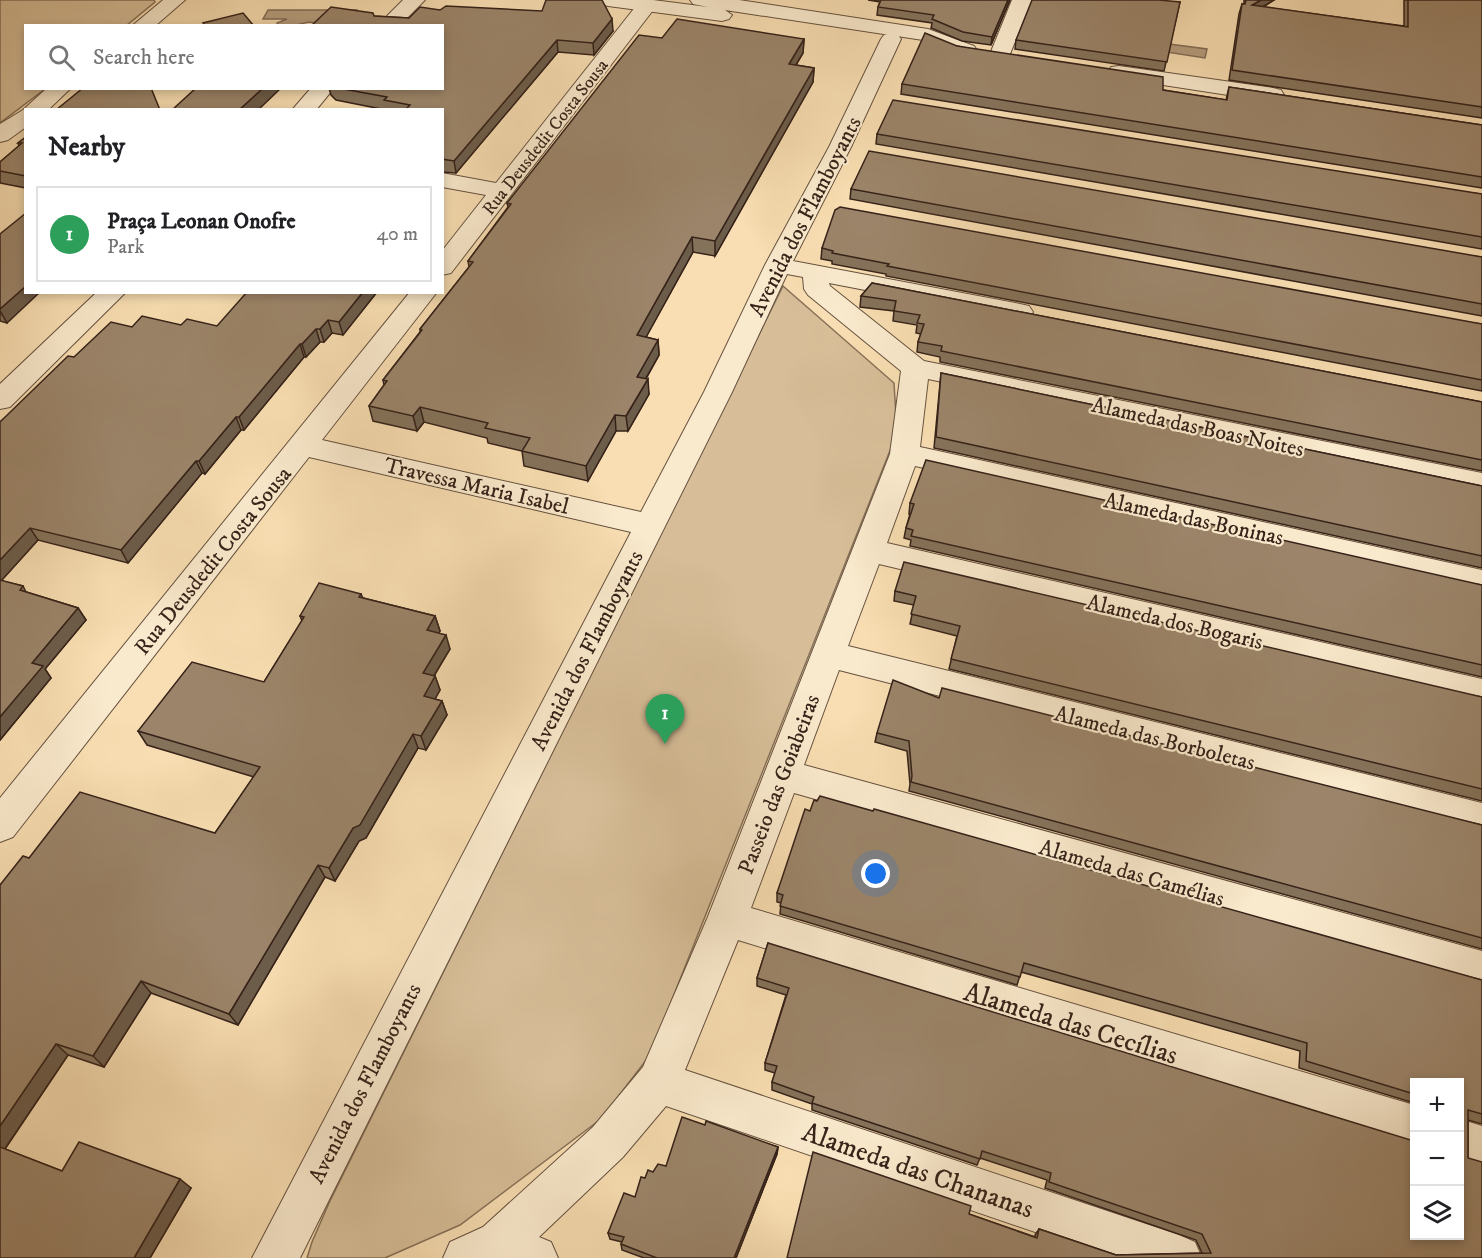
<!DOCTYPE html>
<meta charset="utf-8">
<style>
body{margin:0;font-family:"IM FELL DW Pica",serif;background:#f6f6f6;color:#202124}
.controls{position:absolute;right:18px;bottom:18px;display:grid;overflow:hidden;border-radius:0px;box-shadow:0 3px 9px #0003}
.controls button{width:54px;height:54px;display:grid;place-items:center;padding:0;border:0;border-bottom:2px solid #e0e0e0;background:#fff;color:#202124;font:30px sans-serif}
.you{position:absolute;left:876px;top:874px;width:21px;height:21px;margin:-15px;border:4px solid #fff;border-radius:50%;background:#1a73e8;box-shadow:0 0 0 9px #1a73e833}
.badge{display:grid;place-items:center;width:39px;height:39px;border-radius:50%;background:#8f2418;color:#fff;font-size:20px;font-weight:700}
.pin{position:absolute;translate:-50% -50px;filter:drop-shadow(0 2px 3px #0008)}
.pin::after{content:'';position:absolute;top:32px;width:21px;height:18px;background:inherit;clip-path:polygon(0 0,100% 0,50% 100%)}
.list{margin:0;padding:0;list-style:none}
h2{display:flex;justify-content:space-between;align-items:center;height:78px;margin:0;padding:0 24px;font-size:26px}
h2 small{font-size:20px;font-weight:400;color:#757577}
.list li{display:grid;grid-template-columns:39px 1fr auto;gap:18px;align-items:center;box-sizing:border-box;height:96px;margin:0 12px 12px;padding:0 12px;border:2px solid #e0e0e0;border-radius:0px}
.list b{display:block;font-size:22px;white-space:nowrap}
.list p{margin:0;font-size:20px;white-space:nowrap;color:#757577}
.list em{font-size:20px;font-style:normal;color:#757577}
.icon{flex:none;width:33px;height:33px;fill:none;stroke:currentColor;stroke-width:2;stroke-linecap:round;stroke-linejoin:round}
.map{position:relative;flex:none;width:1482px;height:1258px;overflow:hidden}
.search{position:absolute;background:#fff;box-shadow:0 3px 9px #0003;left:24px;top:24px;width:420px;height:66px;display:flex;align-items:center;gap:15px;box-sizing:border-box;padding:0 21px;border-radius:0px;color:#757577;font-size:22px}
.panel{position:absolute;background:#fff;box-shadow:0 3px 9px #0003;left:24px;top:108px;width:420px;height:186px;border-radius:0px}
.map>svg:first-child{display:block}
</style>
<div class="map">
<svg width="1482" height="1258" viewBox="0 0 1482 1258">
<rect width="100%" height="100%" fill="#f8deb2"/>
<filter id="stains"><feTurbulence type="fractalNoise" baseFrequency=".00333" numOctaves="4"/><feColorMatrix values="0 0 0 0 .2 0 0 0 0 .09 0 0 0 0 .02 0 0 0 .5 -.17"/></filter>
<radialGradient id="worn" r=".72"><stop offset=".6" stop-color="#630" stop-opacity="0"/><stop offset="1" stop-color="#630" stop-opacity=".3"/></radialGradient>
<g fill="#d7be98" stroke="#867058" stroke-width="1.5">
<path d="M0,0H154L155,2L127,25L26,26V88L45,89L0,123Z"/>
<path d="M783,286L894,383L897,433L650,1055L601,1119L460,1225L385,1258H307L312,1242L329,1203Z"/>
</g>
<g fill="#b69e7e" stroke="#836c56" stroke-width="1.5">
<path d="M268,10H357L355,15L328,25L309,22L296,25H279L277,23L287,19H263Z"/>
<path d="M1169,44L1207,49L1205,58L1166,52Z"/>
</g>
<g fill="none" stroke-linecap="round" stroke-linejoin="round">
<g stroke="#66513f" stroke-width="2">
<g id="minor">
<path d="M163,0H185L155,26H132Z"/>
<path d="M403,0H425L399,26H377Z"/>
<path d="M1012,0H1032L1010,54L1007,58L1000,60L993,58L990,54Z"/>
<path d="M640,1L651,0L657,5L451,273L442,275V251L486,195L442,187V173L496,183Z"/>
<path d="M891,33L898,35L901,39L851,147L793,261L1020,304L1029,306L1033,312L1029,318L1020,320L829,283L830,286L924,361L1482,473V495L928,379L920,447L1482,570V594L915,466L887,543L1482,679V707L879,564L848,646L1482,803V835L839,670L804,765L1482,951V989L794,793L751,908L1414,1105V1149L738,940L685,1070L1179,1235L1195,1242L1202,1258H1111L666,1106L623,1157L539,1237L551,1242L558,1258H443L450,1242L483,1227L593,1127L643,1067L707,919L890,454L901,371L808,295L804,289L803,277L787,274L732,392L300,1258H252L631,532L309,457L13,837L0,842V798L410,292H437L322,440L641,512L704,392L765,265L829,147L881,39L884,35Z"/>
<path d="M47,88H71L48,110H26V127L8,140L0,142V124L23,110Z"/>
<path d="M311,88H334L316,110H292Z"/>
<path d="M97,292H126L10,407L0,409V384Z"/>
<path d="M1460,1119L1482,1126V1170L1460,1163Z"/>
</g>
</g>
<g stroke="#66513f" stroke-width="2">
<g id="tertiary">
<path d="M598,0H653L708,7L693,4L690,0H739L928,29L974,46L977,50L974,54C956,59 939,48 923,40L725,10L732,15L729,19L722,21L608,6L601,4Z"/>
<path d="M1119,66L1273,88L1281,90L1284,95L1281,100L1273,102L1111,77L1108,72L1111,67Z"/>
</g>
</g>
<use href="#minor" fill="#faeacd" fill-rule="evenodd"/>
<use href="#tertiary" fill="#faeacd" fill-rule="evenodd"/>
</g>
<g fill="#85725a" stroke="#362219" stroke-width="1.5">
<path d="M868,0H1010L991,45L962,41L931,28L932,23L877,15L878,7L880,2Z"/>
<path d="M1244,0H1274L1263,7L1404,26V0H1482V118L1229,80L1239,14L1242,4H1244Z"/>
<path d="M1180,2L1164,71L1015,49L1016,40Z"/>
<path d="M440,10L613,31L594,55L558,52L456,173L442,172V110H386L336,100L331,95L329,88H442L374,16L409,18Z"/>
<path d="M662,38L804,39L803,53L796,65L814,68L813,82L715,256L693,252L646,337L658,340L659,355L646,379L649,394L628,431H616L588,481L524,466L522,451L488,443L487,438L424,422L417,431L373,421L369,406L384,385L383,380L420,332V329L469,267L468,261L508,207L507,203Z"/>
<path d="M957,46L1163,90L1226,100L1229,87L1482,125V188L901,94L902,84Z"/>
<path d="M877,134L1482,194V249L876,144Z"/>
<path d="M26,137V188L0,183V162L19,146L18,143Z"/>
<path d="M851,189L1482,257V316L850,199Z"/>
<path d="M0,234L7,323L0,321Z"/>
<path d="M822,248L1482,324V391L886,276V274L832,264V261L821,259Z"/>
<path d="M872,283L1482,402V471L940,362V357L917,352L918,342L921,334L916,333L917,325L893,321L894,311L860,307L861,296Z"/>
<path d="M377,292L343,335L332,333L324,342H320L306,357H304L244,430H241L205,474L202,473L128,563L38,540L1,581L23,586L26,592L78,608L86,620L45,669L51,678L0,740V422L74,357L132,327L181,325L217,326Z"/>
<path d="M941,373L1482,486V568L934,448Z"/>
<path d="M910,503L1482,585V677L910,546L911,540L904,538L906,528L910,514H909Z"/>
<path d="M895,591L1482,697V801L949,669L957,636L910,624L914,605L894,601Z"/>
<path d="M361,594L363,598L435,616L440,631L438,633L450,649L434,676H435L440,690L435,699L442,701L447,715L426,750L418,748L366,838L359,841L335,881L325,877L238,1025L151,993L104,1067L68,1055L5,1149L62,1171L191,1188L150,1258H0V885L29,858L215,833L254,777L147,745L138,731L264,682L302,621L300,616Z"/>
<path d="M939,698L1482,825V949L909,791L910,784L907,751L875,742L877,733Z"/>
<path d="M810,811L1482,980V1124L1468,1120V1158L1482,1258H787L969,1214L1035,1237V1235L1039,1229L1116,1255L1202,1253L1196,1240L1045,1188L1047,1180L980,1158L977,1165L812,1110V1104L772,1090V1082L775,1073L765,1070V1063L786,995L757,986V978L768,943L1414,1236L1460,1083H1414V1103L1299,1068L1300,1051L1021,972L1017,985L780,914L781,903L777,902V893Z"/>
<path d="M705,1125L778,1147L777,1154L736,1258H644L622,1250L621,1244L622,1242L610,1239L608,1233L635,1197L645,1178L653,1172L666,1166Z"/>
</g>
<g fill="#6c5c4a" stroke="#362219" stroke-width="1.5">
<path d="M1008,0H1010L991,45L992,37Z"/>
<path d="M1261,0H1274L1249,15L1252,5Z"/>
<path d="M612,19L613,31L594,55L593,43Z"/>
<path d="M804,39L803,53L788,78L789,64Z"/>
<path d="M557,40L558,52L456,173L454,161Z"/>
<path d="M814,68L813,82L715,256V241Z"/>
<path d="M263,88H281L258,110H239Z"/>
<path d="M692,237L693,252L639,350L637,335Z"/>
<path d="M26,286V292H40L7,323L0,311V309Z"/>
<path d="M363,292H377L343,335L339,322Z"/>
<path d="M328,320L332,333L324,342L320,329Z"/>
<path d="M316,329L320,342L306,357L302,344Z"/>
<path d="M658,340L659,355L638,392L637,377Z"/>
<path d="M300,344L304,357L244,430L239,417Z"/>
<path d="M648,379L649,394L628,431L626,416Z"/>
<path d="M420,407L424,422L417,431L413,416Z"/>
<path d="M615,415L616,431L588,481L586,466Z"/>
<path d="M236,417L241,430L205,474L199,461Z"/>
<path d="M196,461L202,473L128,563L121,550Z"/>
<path d="M30,528L38,540L0,582V560Z"/>
<path d="M78,608L86,620L45,669L51,678L0,740V717L32,663Z"/>
<path d="M435,616L440,631L431,644L427,630Z"/>
<path d="M446,635L450,649L427,687L423,673Z"/>
<path d="M435,676L440,690L429,710L424,696Z"/>
<path d="M442,701L447,715L426,750L421,736Z"/>
<path d="M413,734L418,748L366,838L359,841L335,881L329,868L353,828Z"/>
<path d="M318,865L325,877L238,1025L229,1014Z"/>
<path d="M141,981L151,993L104,1067L93,1056Z"/>
<path d="M56,1044L68,1055L2,1153L0,1151V1126Z"/>
<path d="M778,1147L777,1154L736,1258H734Z"/>
<path d="M180,1179L191,1188L150,1258H134Z"/>
</g>
<g fill="#9b8469" stroke="#362219" stroke-width="1.5">
<path d="M546,0H602L612,19L593,43L557,40L454,161L442,159V110H405L410,105L384,100L387,97L338,88H442V26H311L331,7L373,13L374,16L409,18L420,7L440,10L446,6L542,11Z"/>
<path d="M881,0H1008L992,37L963,32L932,19L934,15L878,7Z"/>
<path d="M1032,0H1159L1180,2L1167,62L1016,40Z"/>
<path d="M1246,0H1261L1252,5L1408,27V0H1482V107L1232,70L1242,4H1245Z"/>
<path d="M243,13L254,26H206L203,23Z"/>
<path d="M677,19L804,39L789,64L814,68L715,241L692,237L637,335L658,340L637,377L648,379L626,416L615,415L586,466L522,451L530,438L485,428L488,423L420,407L413,416L369,406L387,381L383,380L422,330L420,329L473,262L468,261L511,204L507,203L639,35L662,38Z"/>
<path d="M925,33L957,46L1163,77V90L1227,100L1229,87L1482,125V177L902,84Z"/>
<path d="M83,88H151L160,110H56Z"/>
<path d="M196,88H263L239,110H172Z"/>
<path d="M893,100L1482,194V237L877,134Z"/>
<path d="M26,137V176L0,171V162L22,143H18Z"/>
<path d="M869,151L1482,257V304L851,189Z"/>
<path d="M840,207L1482,324V380L887,266L889,264L832,253L833,251L822,248L835,210Z"/>
<path d="M26,213V286L0,309V234Z"/>
<path d="M872,283L1482,402V460L941,351L942,346L918,342L924,324L917,323L920,315L894,311L896,301L861,296Z"/>
<path d="M247,292H363L339,322L328,320L320,329H316L302,344H300L239,417H236L199,461H196L121,550L30,528L0,560V422L68,356L74,357L111,322L132,327L142,316L181,325L187,319L217,326Z"/>
<path d="M941,373L1482,486V556L936,437Z"/>
<path d="M926,460L1482,585V665L911,536L913,530L906,528L914,504L910,503Z"/>
<path d="M904,562L1482,697V789L951,659L960,626L911,614L916,596L895,591Z"/>
<path d="M0,580L23,586L20,590L78,608L32,663L43,666L0,717Z"/>
<path d="M319,583L361,594L359,597L435,616L427,630L446,635L423,673L435,676L424,696L442,701L421,736L413,734L360,825L353,828L329,868L318,865L229,1014L141,981L93,1056L56,1044L0,1126V885L23,856L29,858L80,792L215,833L260,767L138,731L192,662L264,682L304,617L300,616Z"/>
<path d="M893,680L939,698L942,688L1482,825V938L911,782L912,776L909,741L877,733Z"/>
<path d="M820,796L873,811L874,809L1482,980V1114L1468,1110V1158L1482,1162V1258H787L813,1152L971,1206L969,1214L1037,1238L1039,1229L1116,1255L1211,1253L1202,1234L1049,1182L1051,1173L982,1151L980,1159L812,1103L814,1097L772,1082L777,1066L765,1063L789,988L757,978L768,943L1414,1141V1236H1460V1083H1414V1094L1306,1061L1307,1043L1024,963L1020,977L780,906L783,895L777,893L805,809L810,811L814,800L817,801Z"/>
<path d="M682,1117L705,1125L706,1121L778,1147L734,1258H657L621,1244L624,1237L608,1233L624,1193L635,1197L641,1177L645,1178L648,1170L653,1172L658,1164L666,1166Z"/>
<path d="M79,1142L180,1179L134,1258H0V1147L62,1171Z"/>
</g>
<g text-anchor="middle" stroke-width="4.5" stroke-linejoin="round" paint-order="stroke">
<g font-size="18" fill="#362219" stroke="#faeacd">
<text transform="translate(545 137) rotate(-52)" y="6">Rua Deusdedit Costa Sousa</text>
</g>
<g font-size="22" fill="#362219" stroke="#faeacd">
<text transform="translate(804 216) rotate(-63)" y="8">Avenida dos Flamboyants</text>
<text transform="translate(1198 426) rotate(12)" y="8">Alameda das Boas Noites</text>
<text transform="translate(477 485) rotate(13)" y="8">Travessa Maria Isabel</text>
<text transform="translate(1194 518) rotate(12)" y="8">Alameda das Boninas</text>
<text transform="translate(212 560) rotate(-51)" y="8">Rua Deusdedit Costa Sousa</text>
<text transform="translate(1175 621) rotate(13)" y="8">Alameda dos Bogaris</text>
<text transform="translate(586 650) rotate(-63)" y="8">Avenida dos Flamboyants</text>
<text transform="translate(1155 737) rotate(14)" y="8">Alameda das Borboletas</text>
<text transform="translate(778 784) rotate(-69)" y="8">Passeio das Goiabeiras</text>
<text transform="translate(1132 872) rotate(16)" y="8">Alameda das Camélias</text>
<text transform="translate(364 1083) rotate(-63)" y="8">Avenida dos Flamboyants</text>
</g>
<g font-size="27" fill="#362219" stroke="#faeacd">
<text transform="translate(1071 1023) rotate(17)" y="9">Alameda das Cecílias</text>
<text transform="translate(918 1170) rotate(19)" y="9">Alameda das Chananas</text>
</g>
</g>
<rect width="100%" height="100%" filter="url(#stains)"/>
<rect width="100%" height="100%" fill="url(#worn)"/>
</svg>
<div class="controls">
<button>+</button>
<button>−</button>
<button><svg class="icon" aria-label="layers" viewBox="0 0 24 24"><path d="M12 4l9 5-9 5-9-5zM3 14l9 5 9-5"/></svg></button>
</div>
<div class="you"></div>
<div class="pin badge" style="left:665px;top:744px;background:#2e9e5b">1</div>
<div class="search"><svg class="icon" aria-label="search" viewBox="0 0 24 24"><circle cx="10" cy="10" r="6"/><path d="M15 15l6 6"/></svg>Search here</div>
<section class="panel">
<h2>Nearby<small></small></h2>
<ul class="list">
<li><span class="badge" style="background:#2e9e5b">1</span><div><b>Praça Leonan Onofre</b><p>Park</p></div><em>40 m</em></li>
</ul>
</section>
</div>
